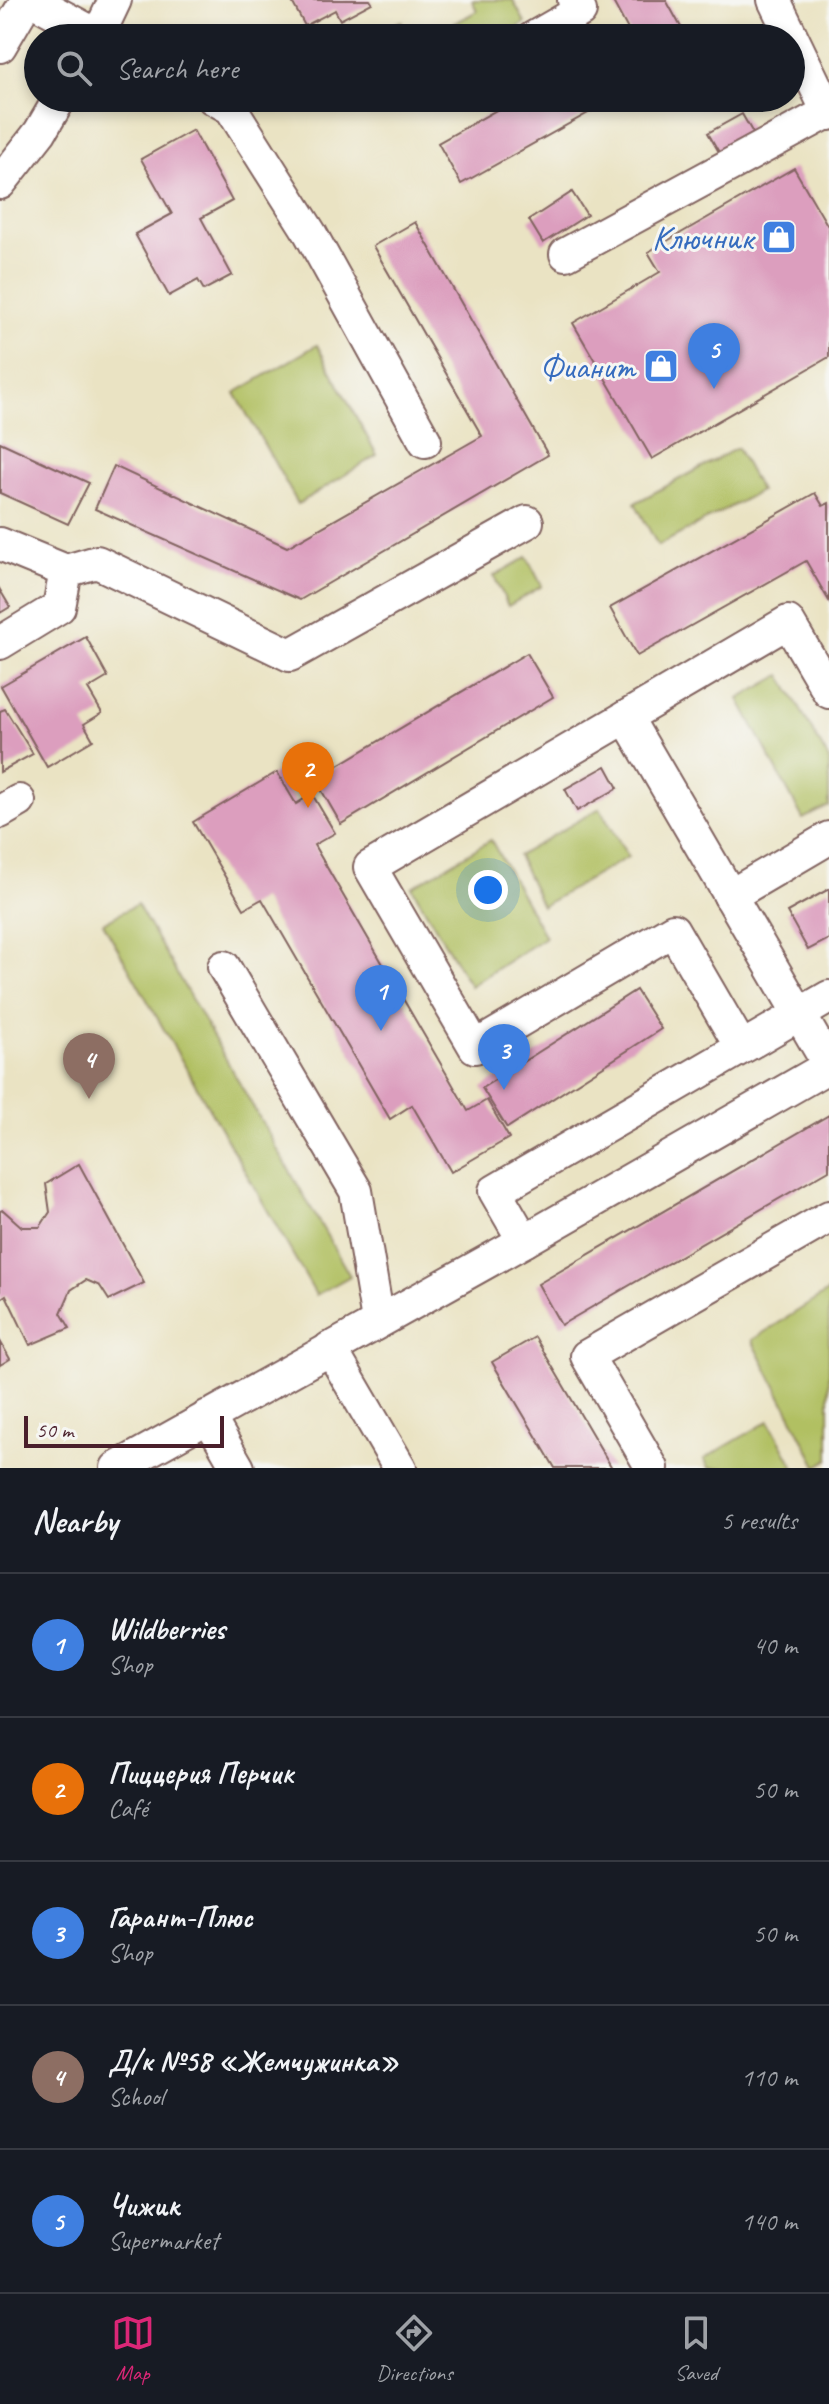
<!DOCTYPE html>
<meta charset="utf-8">
<style>
body{margin:0;font-family:Caveat,sans-serif;background:#242831;color:#f1f3f6}
.scale{position:absolute;left:24px;bottom:20px;width:200px;box-sizing:border-box;padding-left:8px;border:4px solid #4a1f2b;border-top:0;font-size:22px;line-height:28px;white-space:nowrap;color:#4a1f2b;-webkit-text-stroke:6px #f6f6f2;paint-order:stroke}
.you{position:absolute;left:488px;top:890px;width:28px;height:28px;margin:-20px;border:6px solid #fff;border-radius:50%;background:#1a73e8;box-shadow:0 0 0 12px #1a73e833}
.badge{display:grid;place-items:center;width:52px;height:52px;border-radius:50%;background:#db2777;color:#fff;font-size:26px;font-weight:700}
.pin{position:absolute;translate:-50% -66px;filter:drop-shadow(0 2px 4px #0008)}
.pin::after{content:'';position:absolute;top:42px;width:28px;height:24px;background:inherit;clip-path:polygon(0 0,100% 0,50% 100%)}
.list{margin:0;padding:0;list-style:none}
h2{display:flex;justify-content:space-between;align-items:center;height:104px;margin:0;padding:0 32px;font-size:34px}
h2 small{font-size:26px;font-weight:400;color:#9ea1a6}
.list li{display:grid;grid-template-columns:52px 1fr auto;gap:24px;align-items:center;box-sizing:border-box;height:144px;padding:0 32px;border-top:2px solid #363941}
.list b{display:block;font-size:30px;white-space:nowrap}
.list p{margin:0;font-size:26px;white-space:nowrap;color:#9ea1a6}
.list em{font-size:26px;font-style:normal;color:#9ea1a6}
.icon{flex:none;width:44px;height:44px;fill:none;stroke:currentColor;stroke-width:2;stroke-linecap:round;stroke-linejoin:round}
.map{position:relative;flex:none;width:829px;height:1468px;overflow:hidden}
.search{position:absolute;background:#171b24;box-shadow:0 4px 12px #0003;left:24px;right:24px;top:24px;height:88px;display:flex;align-items:center;gap:20px;box-sizing:border-box;padding:0 28px;border-radius:44px;color:#9ea1a6;font-size:30px}
.sheet{height:824px;background:#171b24}
nav{display:flex;justify-content:space-around;align-items:center;box-sizing:border-box;height:112px;border-top:2px solid #363941;background:#171b24;font-size:22px;color:#9ea1a6}
nav a{display:grid;justify-items:center;gap:4px}
nav .on{color:#db2777}
.map>svg:first-child{display:block}
</style>
<div class="map">
<svg width="829" height="1468" viewBox="0 0 829 1468">
<rect width="100%" height="100%" fill="#f6f6f2"/>
<filter id="ink" filterUnits="userSpaceOnUse"><feTurbulence type="fractalNoise" baseFrequency=".0125" numOctaves="2"/><feDisplacementMap in="SourceGraphic" scale="16" xChannelSelector="R" yChannelSelector="G"/><feConvolveMatrix kernelMatrix="1 2 1 2 8 2 1 2 1" color-interpolation-filters="sRGB"/></filter>
<filter id="wash" filterUnits="userSpaceOnUse"><feTurbulence type="fractalNoise" baseFrequency=".006" numOctaves="4" result="noise"/><feDisplacementMap in="SourceGraphic" scale="32" xChannelSelector="R" yChannelSelector="G"/><feGaussianBlur stdDeviation="1.8" result="paint"/><feColorMatrix in="noise" values="0 0 0 0 0 0 0 0 0 0 0 0 0 0 0 0 0 1.4 0 .05"/><feComposite in="paint" operator="in"/></filter>
<g filter="url(#wash)">
<rect width="100%" height="100%" fill="#eae3c3"/>
<g fill="#b1c062" stroke="#7e7046" stroke-width="2">
<path d="M472,0H513L525,23L501,38H449L444,29L477,11Z"/>
<path d="M401,21L409,38H367Z"/>
<path d="M317,345L377,455L298,504L235,393Z"/>
<path d="M737,448L760,491L658,546L635,503Z"/>
<path d="M527,557L542,586L508,606L494,576Z"/>
<path d="M781,675L829,760V806L803,819L739,699Z"/>
<path d="M600,808L628,857L542,906L518,856Z"/>
<path d="M491,840L545,937L470,986L412,887Z"/>
<path d="M137,904L350,1276L316,1295L103,923Z"/>
<path d="M829,1291V1459L817,1466L752,1340Z"/>
<path d="M769,1421L795,1468H709L704,1459Z"/>
</g>
<g id="blocks">
<g fill="#dc9ebe">
<path d="M291,0H370L372,3L340,20L335,10L305,26Z"/>
<path d="M612,0H666L687,38H625L631,35Z"/>
<path d="M518,98H615L461,184L438,143Z"/>
<path d="M742,114L754,135L720,154L708,133Z"/>
<path d="M193,130L232,201L201,218L232,275L204,290L198,280L169,296L135,234L172,214L141,159Z"/>
<path d="M794,168L829,228V357L652,459L573,323L660,272L648,252Z"/>
<path d="M572,192L587,215L543,243L529,220Z"/>
<path d="M415,222L548,455L300,600L95,509L114,466L287,547L482,436L373,246Z"/>
<path d="M0,442L89,483L68,524L0,493Z"/>
<path d="M815,493L823,506L829,503V601L806,561L637,656L610,608Z"/>
<path d="M0,590L10,607L0,613Z"/>
<path d="M86,637L108,677L88,689L102,713L84,724L93,740L47,767L1,686Z"/>
<path d="M527,653L553,697L341,824L315,779Z"/>
<path d="M5,709L33,754L0,772V711Z"/>
<path d="M606,766L618,788L577,811L565,789Z"/>
<path d="M277,772L296,804L312,794L335,833L314,845L468,1111L487,1100L509,1138L451,1172L412,1105L390,1119L262,899L244,909L193,822Z"/>
<path d="M829,889V939L808,950L787,912Z"/>
<path d="M636,990L661,1029L507,1128L482,1088Z"/>
<path d="M829,1115V1170L561,1325L538,1284Z"/>
<path d="M79,1164L144,1283L109,1300L100,1286L86,1280L71,1290L61,1313L70,1328L30,1345L6,1295L0,1299V1211L3,1210L22,1227H40L50,1212L46,1184Z"/>
<path d="M535,1337L612,1468H555L492,1362Z"/>
<path d="M0,1341L10,1359L0,1365Z"/>
</g>
</g>
</g>
<g filter="url(#ink)">
<use href="#blocks" fill-opacity="0" stroke="#826460" stroke-width="2"/>
<g fill="none" stroke-linecap="round" stroke-linejoin="round">
<g stroke="#826460" stroke-width="36">
<g id="minor">
<path d="M32,0L102,38"/>
<path d="M774,0L829,114"/>
<path d="M97,38L115,0"/>
<path d="M533,38L580,11L574,0"/>
<path d="M0,46L27,0"/>
<path d="M213,98L231,108L310,233L425,441"/>
<path d="M0,183L40,132L60,98"/>
<path d="M566,254L828,112"/>
<path d="M0,544L66,571L97,562L290,655L527,522"/>
<path d="M0,643L59,607L66,571"/>
<path d="M829,692L788,622L626,717L829,1065"/>
<path d="M626,717L370,867L475,1047L673,930L741,1047"/>
<path d="M0,812L19,801"/>
<path d="M730,896L829,838"/>
<path d="M224,967L356,1191L378,1321"/>
<path d="M524,1241L495,1191L829,997"/>
<path d="M330,1348L400,1468"/>
<path d="M208,1416L238,1468"/>
<path d="M117,1468L524,1241L829,1066"/>
<path d="M652,1468L587,1356L829,1217"/>
</g>
</g>
<use href="#minor" stroke="#fff" stroke-width="32"/>
</g>
</g>
<defs>
<g id="shop-square" transform="scale(1.8)"><rect x="-9" y="-9" width="18" height="18" rx="4" fill="#3f7fe0" stroke="#f6f6f2"/><path d="M-5-2.5h2.3a2.7 3.5 0 0 1 5.4 0H5L5.5 6h-11ZM-1.5-2.5h3a1.5 2.3 0 0 0-3 0Z" fill="#fff"/></g>
</defs>
<g fill-rule="evenodd">
<use href="#shop-square" x="779" y="237"/>
<use href="#shop-square" x="661" y="366"/>
</g>
<g text-anchor="middle" stroke-width="6" stroke-linejoin="round" paint-order="stroke">
<g font-size="34" fill="#366cbe" stroke="#f6f6f2" text-anchor="end">
<text x="753" y="249">Ключник</text>
<text x="635" y="378">Фианит</text>
</g>
</g>
</svg>
<div class="scale">50 m</div>
<div class="you"></div>
<div class="pin badge" style="left:381px;top:1031px;background:#3f7fe0">1</div>
<div class="pin badge" style="left:308px;top:808px;background:#e8710a">2</div>
<div class="pin badge" style="left:504px;top:1090px;background:#3f7fe0">3</div>
<div class="pin badge" style="left:89px;top:1099px;background:#8d6e63">4</div>
<div class="pin badge" style="left:714px;top:389px;background:#3f7fe0">5</div>
<div class="search"><svg class="icon" aria-label="search" viewBox="0 0 24 24"><circle cx="10" cy="10" r="6"/><path d="M15 15l6 6"/></svg>Search here</div>
</div>
<section class="sheet">
<h2>Nearby<small>5 results</small></h2>
<ul class="list">
<li><span class="badge" style="background:#3f7fe0">1</span><div><b>Wildberries</b><p>Shop</p></div><em>40 m</em></li>
<li><span class="badge" style="background:#e8710a">2</span><div><b>Пиццерия Перчик</b><p>Café</p></div><em>50 m</em></li>
<li><span class="badge" style="background:#3f7fe0">3</span><div><b>Гарант-Плюс</b><p>Shop</p></div><em>50 m</em></li>
<li><span class="badge" style="background:#8d6e63">4</span><div><b>Д/к №58 «Жемчужинка»</b><p>School</p></div><em>110 m</em></li>
<li><span class="badge" style="background:#3f7fe0">5</span><div><b>Чижик</b><p>Supermarket</p></div><em>140 m</em></li>
</ul>
</section>
<nav>
<a class="on"><svg class="icon" aria-label="map" viewBox="0 0 24 24"><path d="M3 6l6-2 6 2 6-2v14l-6 2-6-2-6 2zM9 4v14M15 6v14"/></svg>Map</a>
<a><svg class="icon" aria-label="directions" viewBox="0 0 24 24"><path d="M12 3l9 9-9 9-9-9zM9 14v-3h6M13 9l2 2-2 2"/></svg>Directions</a>
<a><svg class="icon" aria-label="saved" viewBox="0 0 24 24"><path d="M7 4h10v16l-5-4-5 4z"/></svg>Saved</a>
</nav>
